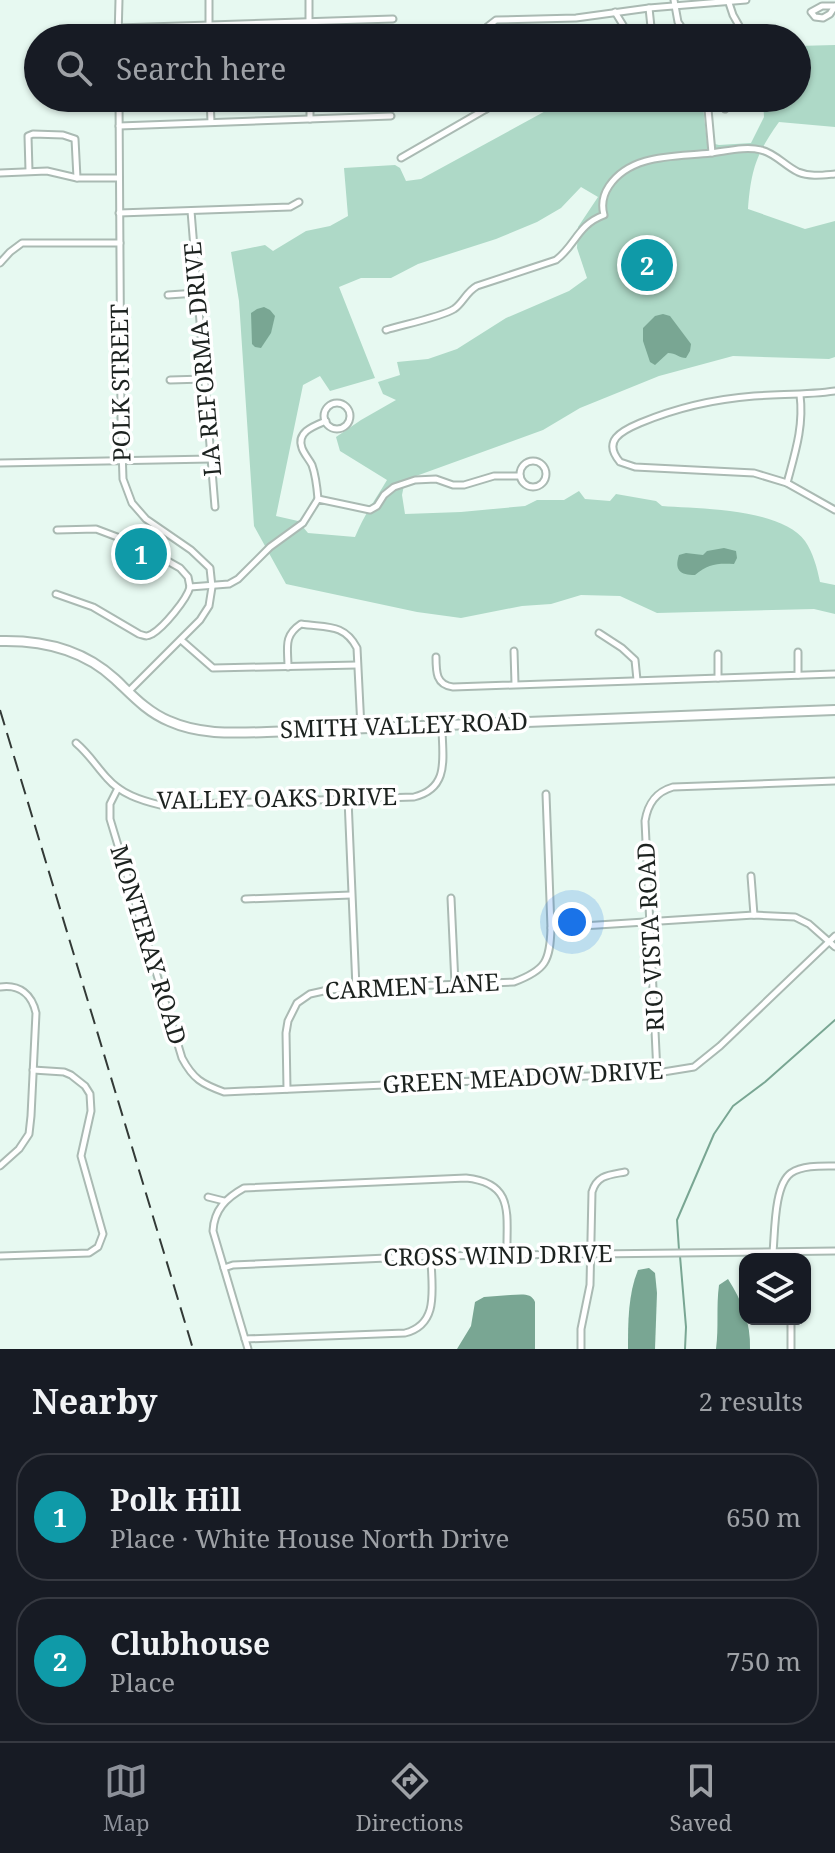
<!DOCTYPE html>
<meta charset="utf-8">
<style>
body{margin:0;font-family:"Noto Serif",serif;background:#242831;color:#f1f3f6}
.controls{position:absolute;right:24px;bottom:24px;display:grid;overflow:hidden;border-radius:16px;box-shadow:0 2px 6px #0004}
.controls button{width:72px;height:72px;display:grid;place-items:center;padding:0;border:0;border-bottom:2px solid #363941;background:#171b24;color:#f1f3f6;font:40px sans-serif}
.you{position:absolute;left:572px;top:922px;width:28px;height:28px;margin:-20px;border:6px solid #fff;border-radius:50%;background:#1a73e8;box-shadow:0 0 0 12px #1a73e833}
.badge{display:grid;place-items:center;width:52px;height:52px;border-radius:50%;background:#8c9099;color:#fff;font-size:26px;font-weight:700}
.pin{position:absolute;translate:-50% -50%;border:4px solid #fff;box-shadow:0 2px 8px #0006}
.list{margin:0;padding:0;list-style:none}
h2{display:flex;justify-content:space-between;align-items:center;height:104px;margin:0;padding:0 32px;font-size:34px}
h2 small{font-size:26px;font-weight:400;color:#9ea1a6}
.list li{display:grid;grid-template-columns:52px 1fr auto;gap:24px;align-items:center;box-sizing:border-box;height:128px;margin:0 16px 16px;padding:0 16px;border:2px solid #363941;border-radius:32px}
.list b{display:block;font-size:30px;white-space:nowrap}
.list p{margin:0;font-size:26px;white-space:nowrap;color:#9ea1a6}
.list em{font-size:26px;font-style:normal;color:#9ea1a6}
.icon{flex:none;width:44px;height:44px;fill:none;stroke:currentColor;stroke-width:2;stroke-linecap:round;stroke-linejoin:round}
.map{position:relative;flex:none;width:835px;height:1349px;overflow:hidden}
.search{position:absolute;background:#171b24;box-shadow:0 2px 6px #0004;left:24px;right:24px;top:24px;height:88px;display:flex;align-items:center;gap:20px;box-sizing:border-box;padding:0 28px;border-radius:44px;color:#9ea1a6;font-size:30px}
.sheet{height:392px;background:#171b24}
nav{display:flex;justify-content:space-around;align-items:center;box-sizing:border-box;height:112px;border-top:2px solid #363941;background:#171b24;font-size:22px;color:#9ea1a6}
nav a{display:grid;justify-items:center;gap:4px}
nav .on{color:#8c9099}
.map>svg:first-child{display:block}
</style>
<div class="map">
<svg width="835" height="1349" viewBox="0 0 835 1349">
<rect width="100%" height="100%" fill="#e7f9f1"/>
<path fill="#aed9c7" fill-rule="evenodd" d="M835,45V127L779,122C756,154 751,170 748,209L805,229L835,221V357L829,359L733,356L659,376L580,408L543,430L405,480L402,495L405,514L461,512L525,506L537,500H564L579,491L585,499L610,501L616,494L656,501L662,506C700,509 781,508 805,541C813,553 817,567 820,582L835,585V614L814,609L657,613L620,596L581,595L551,604L522,606L461,618L417,612L286,584L254,526L239,301L231,252L265,245L273,251L306,231L330,226L348,216L344,168L395,165L400,168L406,181L421,179L551,108L575,98H702L707,142L719,145L751,143L764,117L763,99L797,98V46ZM581,187L598,197L578,227L577,248L587,278L569,291L506,318L457,349L428,359L397,362L400,375L378,382L383,394L396,400L361,420L336,437L340,451L387,480C375,500 364,515 355,537L308,533L298,521L276,516L303,385L320,376L330,391L375,378L339,287L361,278H391L418,264L496,239L537,222L561,208Z"/>
<g fill="#79a693">
<path d="M264,307L270,310L275,316L271,333L261,348L255,347L252,344L251,313L257,309Z"/>
<path d="M663,314L670,316L691,344L690,351L686,358C679,358 676,353 668,353L655,365L650,362L643,341V328L655,316Z"/>
<path d="M724,548L736,551L737,558L734,564C717,563 708,564 695,575C680,575 674,570 679,555L686,553L703,555L707,551Z"/>
<path d="M649,1268L655,1273L657,1293L655,1349H628C628,1323 628,1294 638,1270Z"/>
<path d="M728,1279C742,1301 751,1323 750,1349H716C719,1327 716,1307 719,1285Z"/>
<path d="M510,1295C520,1295 531,1292 535,1302V1349H457L471,1326L475,1302L484,1297Z"/>
</g>
<g fill="none" stroke-linecap="round" stroke-linejoin="round">
<g stroke="#79a693" stroke-width="2">
<path d="M679,1250L677,1220L714,1134L733,1106L765,1082L835,1020"/>
<path d="M680,1256L686,1327L685,1349"/>
</g>
<g stroke="#aabab3" stroke-width="9">
<g id="minor">
<path d="M309,0V38"/>
<path d="M674,0L678,22L689,38"/>
<path d="M729,3L733,15L746,38"/>
<path d="M835,6H822L811,12L815,17L823,18L830,14L835,6"/>
<path d="M615,12L631,38"/>
<path d="M118,28L393,19"/>
<path d="M118,38L119,0"/>
<path d="M209,38V0"/>
<path d="M487,38V27L496,20L576,18L649,8L746,0"/>
<path d="M649,38L651,27L649,8"/>
<path d="M119,98L121,419L123,479L132,503L146,519L191,550L210,568L212,587L209,606L200,620L128,692"/>
<path d="M210,98L211,122"/>
<path d="M310,98V119"/>
<path d="M707,98L712,153"/>
<path d="M486,109V98"/>
<path d="M725,109L740,98"/>
<path d="M119,126L391,116"/>
<path d="M401,158L486,109L511,98"/>
<path d="M29,171L28,136L33,134L63,135L75,139L77,178"/>
<path d="M0,173L47,171L77,178H119"/>
<path d="M191,211L215,507"/>
<path d="M119,213L290,207L299,202"/>
<path d="M0,263L10,252L22,243H120"/>
<path d="M168,295L197,293"/>
<path d="M386,330C402,325 441,317 454,309C463,303 466,292 477,286L556,260C576,245 577,225 604,215C601,204 603,195 609,186C631,153 677,157 711,153C727,151 746,146 761,150C775,153 785,166 798,172C810,177 823,175 835,174"/>
<path d="M170,380L204,379"/>
<path d="M835,391C808,395 781,394 754,396C715,399 676,408 640,423C621,431 602,441 620,462L635,467L754,473L787,483L835,510"/>
<circle cx="337" cy="416" r="13"/>
<circle cx="533" cy="474" r="13"/>
<path d="M0,463L211,459"/>
<path d="M787,483C795,453 804,426 800,395"/>
<path d="M318,499C317,487 316,476 312,465C309,459 304,454 302,448C296,432 314,426 326,421"/>
<path d="M57,530L96,529L141,546L180,568L188,577L190,587"/>
<path d="M190,587L229,584L238,579L270,547L303,523L318,499L370,510L377,506L384,495L394,487L415,480L436,479L453,485H464L494,476H520"/>
<path d="M56,594L93,607L139,634C146,636 146,637 152,634C164,627 187,599 190,587"/>
<path d="M599,633L622,648L635,660L637,680"/>
<path d="M181,640L213,668L357,665"/>
<path d="M514,651L515,684"/>
<path d="M798,652V675"/>
<path d="M718,654V678"/>
<path d="M436,657C436,672 436,685 453,687L835,674"/>
<path d="M288,667C288,648 283,636 301,624C326,628 344,623 357,648L361,728"/>
<path d="M76,743C89,754 96,766 107,778C121,794 140,800 160,805L414,797C451,788 442,756 442,726"/>
<path d="M118,788L110,804V819L182,1058C193,1079 202,1084 224,1092L657,1073L694,1067L720,1046L835,936"/>
<path d="M348,799L356,988"/>
<path d="M751,876L754,915"/>
<path d="M451,898L455,984"/>
<path d="M245,899L351,895"/>
<path d="M551,928L754,915L795,917L809,924L835,947"/>
<path d="M0,987C20,984 32,995 36,1013L31,1116L29,1134L19,1149L0,1166"/>
<path d="M657,1073L645,821C648,803 656,792 673,787L835,781"/>
<path d="M287,1089L286,1033L288,1021L297,1003L310,994L328,990L356,988L514,982C546,970 550,961 551,928L546,794"/>
<path d="M208,1197L224,1201"/>
<path d="M0,1256L89,1253L98,1247L103,1234L81,1156L91,1111L90,1094L85,1086L71,1075L64,1072L33,1070"/>
<path d="M775,1259L773,1252C775,1232 774,1185 791,1173C803,1165 822,1166 835,1166"/>
<path d="M224,1268L233,1265L431,1256L835,1251"/>
<path d="M791,1319V1349"/>
<path d="M245,1339L405,1333C441,1324 431,1286 431,1256"/>
<path d="M248,1349L213,1231C214,1210 226,1198 244,1188L466,1178C516,1183 506,1216 507,1255"/>
<path d="M581,1349V1329L590,1285L592,1192C597,1175 609,1175 625,1172"/>
</g>
</g>
<g stroke="#aabab3" stroke-width="12">
<path id="secondary" d="M0,641C43,640 83,649 115,679C132,695 147,712 169,721C200,735 234,733 267,732L835,710"/>
</g>
<use href="#minor" stroke="#fff" stroke-width="5"/>
<use href="#secondary" stroke="#fff" stroke-width="8"/>
<path stroke="#333a37" stroke-width="2" stroke-dasharray="16 8" stroke-linecap="butt" d="M0,710L193,1349"/>
</g>
<g text-anchor="middle" stroke-width="7" stroke-linejoin="round" paint-order="stroke">
<g font-size="24" fill="#1c221f" stroke="#fff">
<text transform="translate(203 359) rotate(-95)" y="8">LA REFORMA DRIVE</text>
<text transform="translate(121 383) rotate(-91)" y="8">POLK STREET</text>
<text transform="translate(404 726) rotate(-2)" y="8">SMITH VALLEY ROAD</text>
<text transform="translate(277 799) rotate(-1)" y="8">VALLEY OAKS DRIVE</text>
<text transform="translate(651 937) rotate(-93)" y="8">RIO VISTA ROAD</text>
<text transform="translate(148 945) rotate(73)" y="8">MONTERAY ROAD</text>
<text transform="translate(412 987) rotate(-3)" y="8">CARMEN LANE</text>
<text transform="translate(523 1078) rotate(-3)" y="8">GREEN MEADOW DRIVE</text>
<text transform="translate(498 1256) rotate(-1)" y="8">CROSS WIND DRIVE</text>
</g>
</g>
</svg>
<div class="controls">
<button><svg class="icon" aria-label="layers" viewBox="0 0 24 24"><path d="M12 4l9 5-9 5-9-5zM3 14l9 5 9-5"/></svg></button>
</div>
<div class="you"></div>
<div class="pin badge" style="left:141px;top:554px;background:#0f9aa8">1</div>
<div class="pin badge" style="left:647px;top:265px;background:#0f9aa8">2</div>
<div class="search"><svg class="icon" aria-label="search" viewBox="0 0 24 24"><circle cx="10" cy="10" r="6"/><path d="M15 15l6 6"/></svg>Search here</div>
</div>
<section class="sheet">
<h2>Nearby<small>2 results</small></h2>
<ul class="list">
<li><span class="badge" style="background:#0f9aa8">1</span><div><b>Polk Hill</b><p>Place · White House North Drive</p></div><em>650 m</em></li>
<li><span class="badge" style="background:#0f9aa8">2</span><div><b>Clubhouse</b><p>Place</p></div><em>750 m</em></li>
</ul>
</section>
<nav>
<a class="on"><svg class="icon" aria-label="map" viewBox="0 0 24 24"><path d="M3 6l6-2 6 2 6-2v14l-6 2-6-2-6 2zM9 4v14M15 6v14"/></svg>Map</a>
<a><svg class="icon" aria-label="directions" viewBox="0 0 24 24"><path d="M12 3l9 9-9 9-9-9zM9 14v-3h6M13 9l2 2-2 2"/></svg>Directions</a>
<a><svg class="icon" aria-label="saved" viewBox="0 0 24 24"><path d="M7 4h10v16l-5-4-5 4z"/></svg>Saved</a>
</nav>
